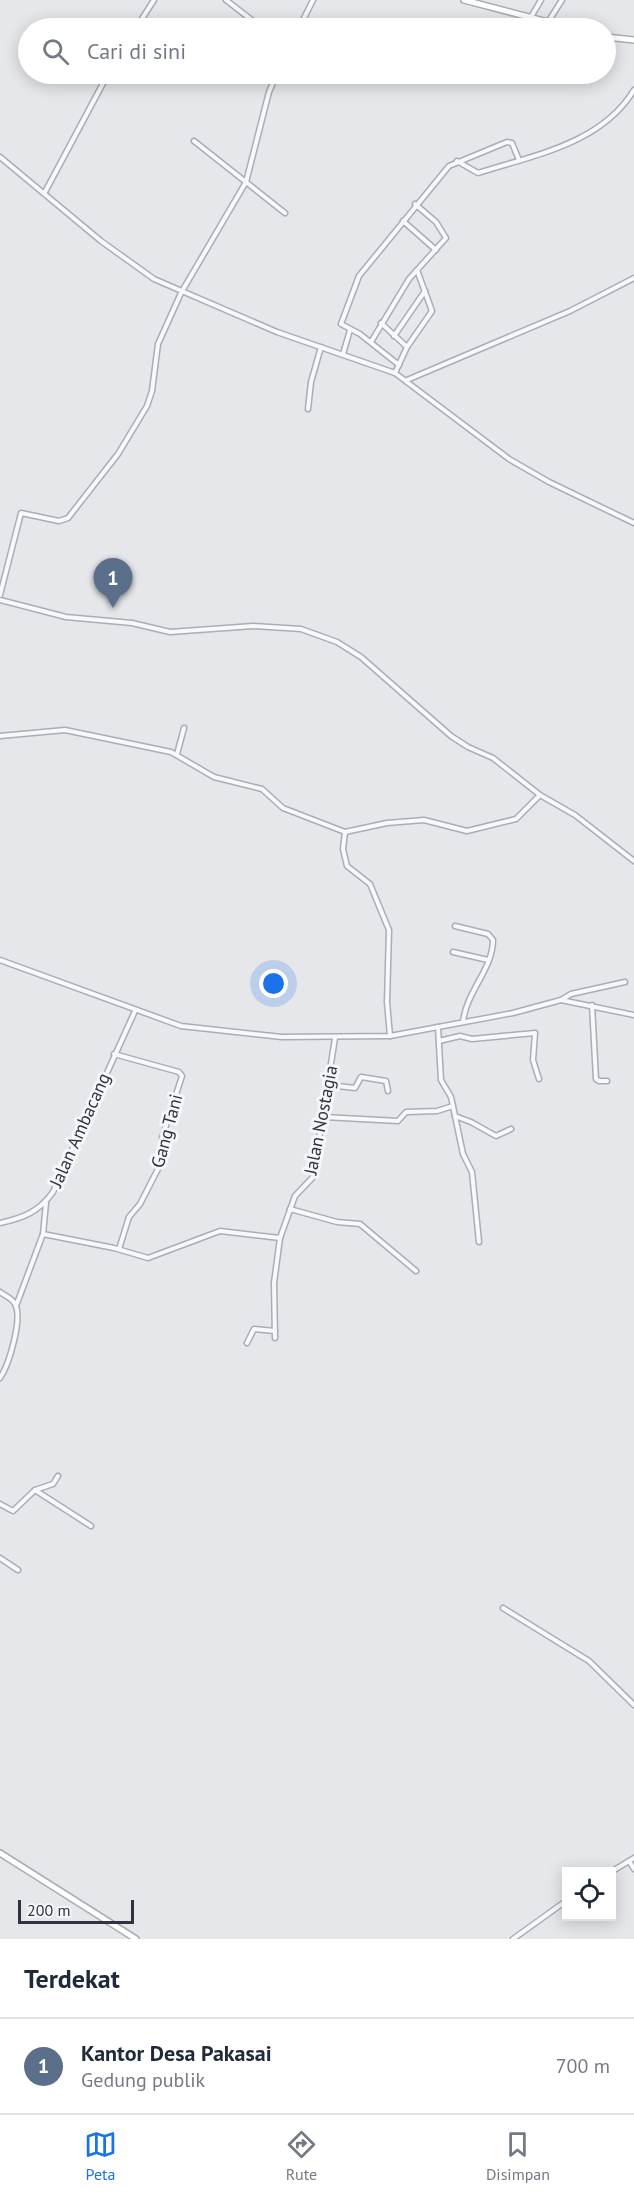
<!DOCTYPE html>
<html lang="id">
<style>
body{margin:0;font-family:"PT Sans",sans-serif;background:#f6f6f7;color:#1f2937}
.controls{position:absolute;right:18px;bottom:18px;display:grid;overflow:hidden;border-radius:0px;box-shadow:0 3px 15px #0003}
.controls button{width:54px;height:54px;display:grid;place-items:center;padding:0;border:0;border-bottom:2px solid #e0e1e3;background:#fff;color:#1f2937;font:30px sans-serif}
.scale{position:absolute;left:18px;bottom:15px;width:116px;box-sizing:border-box;padding-left:6px;border:3px solid #2e3342;border-top:0;font-size:16px;line-height:21px;white-space:nowrap;color:#2e3342;-webkit-text-stroke:4px #f4f6f8;paint-order:stroke}
.you{position:absolute;left:274px;top:984px;width:21px;height:21px;margin:-15px;border:4px solid #fff;border-radius:50%;background:#1a73e8;box-shadow:0 0 0 9px #1a73e833}
.badge{display:grid;place-items:center;width:39px;height:39px;border-radius:50%;background:#1a73e8;color:#fff;font-size:20px;font-weight:700}
.pin{position:absolute;translate:-50% -50px;filter:drop-shadow(0 2px 3px #0008)}
.pin::after{content:'';position:absolute;top:32px;width:21px;height:18px;background:inherit;clip-path:polygon(0 0,100% 0,50% 100%)}
.list{margin:0;padding:0;list-style:none}
h2{display:flex;justify-content:space-between;align-items:center;height:78px;margin:0;padding:0 24px;font-size:26px}
h2 small{font-size:20px;font-weight:400;color:#747a83}
.list li{display:grid;grid-template-columns:39px 1fr auto;gap:18px;align-items:center;box-sizing:border-box;height:96px;padding:0 24px;border-top:2px solid #e0e1e3}
.list b{display:block;font-size:22px;white-space:nowrap}
.list p{margin:0;font-size:20px;white-space:nowrap;color:#747a83}
.list em{font-size:20px;font-style:normal;color:#747a83}
.icon{flex:none;width:33px;height:33px;fill:none;stroke:currentColor;stroke-width:2;stroke-linecap:round;stroke-linejoin:round}
.map{position:relative;flex:none;width:634px;height:1939px;overflow:hidden}
.search{position:absolute;background:#fff;box-shadow:0 3px 15px #0003;left:18px;right:18px;top:18px;height:66px;display:flex;align-items:center;gap:15px;box-sizing:border-box;padding:0 21px;border-radius:33px;color:#747a83;font-size:22px}
.sheet{height:174px;background:#fff}
nav{display:flex;justify-content:space-around;align-items:center;box-sizing:border-box;height:84px;border-top:2px solid #e0e1e3;background:#fff;font-size:16px;color:#747a83}
nav a{display:grid;justify-items:center;gap:3px}
nav .on{color:#1a73e8}
.map>svg:first-child{display:block}
</style>
<div class="map">
<svg width="634" height="1939" viewBox="0 0 634 1939">
<rect width="100%" height="100%" fill="#e5e7eb"/>
<g fill="none" stroke-linecap="round" stroke-linejoin="round">
<g stroke="#aaadb5" stroke-width="7">
<g id="street">
<path d="M226,0L262,28"/>
<path d="M531,17L541,0"/>
<path d="M548,22L562,0"/>
<path d="M136,28L154,0"/>
<path d="M299,28L313,0"/>
<path d="M194,141L285,213"/>
<path d="M0,157L101,241L154,279L277,332L395,373L509,459L549,482L634,523"/>
<path d="M457,161L478,173C534,155 601,144 634,90"/>
<path d="M45,192L108,74"/>
<path d="M403,221L436,250"/>
<path d="M381,323L407,347"/>
<path d="M394,336L425,291"/>
<path d="M371,342L409,279L446,238L436,222L415,204"/>
<path d="M343,354L350,330"/>
<path d="M399,365L360,334L341,324L359,276L449,166L507,142L512,143L519,160"/>
<path d="M395,373L407,347L432,311L417,270"/>
<path d="M407,380L570,311L634,278"/>
<path d="M308,409L311,382L321,347"/>
<path d="M0,595L21,513L59,521L68,518L118,454L147,406L152,391L158,344L181,293L246,182L269,92L277,74"/>
<path d="M0,600L66,617L132,623L170,632L253,626L301,629L337,642L361,657L451,736L468,747L493,758L540,795L575,815L634,861"/>
<path d="M0,736L65,730L171,752L214,777L262,789L283,808L345,832L387,823L424,820L467,831L516,819L540,795"/>
<path d="M177,754L184,728"/>
<path d="M345,832L343,849L347,866L370,884L389,930L387,1002L390,1036"/>
<path d="M455,926L488,934L493,940C493,969 466,992 463,1022"/>
<path d="M453,952L488,960"/>
<path d="M0,960L181,1026L282,1037L390,1036L513,1013L561,1000L634,1015"/>
<path d="M561,1000L571,994L625,982"/>
<path d="M592,1005L596,1079L599,1081H607"/>
<path d="M438,1027L441,1080L451,1097L463,1154L472,1172L479,1242"/>
<path d="M439,1041L460,1036L472,1039L535,1033L533,1060L539,1079"/>
<path d="M114,1054L179,1072L182,1076L162,1138L159,1167L140,1204L129,1217L119,1249"/>
<path d="M329,1085L355,1088L361,1077L386,1081L388,1091"/>
<path d="M455,1116L471,1122L496,1136L511,1129"/>
<path d="M324,1117L398,1121L406,1112L437,1111L453,1106"/>
<path d="M46,1203L43,1234L114,1248L148,1258L220,1231L280,1238L295,1196L313,1177L335,1038"/>
<path d="M290,1209L337,1222L360,1224L416,1271"/>
<path d="M0,1223C23,1218 39,1212 53,1192L135,1011"/>
<path d="M0,1292C5,1296 12,1298 15,1304C23,1318 9,1365 0,1378"/>
<path d="M16,1306L43,1234"/>
<path d="M275,1338L274,1283L280,1238"/>
<path d="M247,1343L254,1329L275,1331"/>
<path d="M35,1490L53,1484L58,1476"/>
<path d="M0,1504L13,1511L35,1490L91,1526"/>
<path d="M0,1558L18,1570"/>
<path d="M503,1608L589,1661L634,1705"/>
<path d="M629,1861L634,1869"/>
<path d="M611,1872L634,1858"/>
<path d="M513,1939L566,1901"/>
</g>
</g>
<g stroke="#aaadb5" stroke-width="8">
<g id="secondary">
<path d="M464,0L571,28"/>
<path d="M606,37L634,40"/>
<path d="M0,1853L136,1939"/>
</g>
</g>
<use href="#street" stroke="#f7f8f9" stroke-width="4"/>
<use href="#secondary" stroke="#fff" stroke-width="5"/>
</g>
<g text-anchor="middle" stroke-width="6" stroke-linejoin="round" paint-order="stroke">
<g font-size="18" fill="#2e3342" stroke="#f4f6f8">
<text transform="translate(321 1120) rotate(-79)" y="6">Jalan Nostagia</text>
<text transform="translate(80 1130) rotate(-66)" y="6">Jalan Ambacang</text>
<text transform="translate(167 1131) rotate(-75)" y="6">Gang Tani</text>
</g>
</g>
</svg>
<div class="controls">
<button><svg class="icon" aria-label="locate" viewBox="0 0 24 24"><circle cx="12" cy="12" r="6"/><path d="M12 2v4M12 18v4M2 12h4M18 12h4"/></svg></button>
</div>
<div class="scale">200 m</div>
<div class="you"></div>
<div class="pin badge" style="left:113px;top:608px;background:#5c6f8a">1</div>
<div class="search"><svg class="icon" aria-label="search" viewBox="0 0 24 24"><circle cx="10" cy="10" r="6"/><path d="M15 15l6 6"/></svg>Cari di sini</div>
</div>
<section class="sheet">
<h2>Terdekat<small></small></h2>
<ul class="list">
<li><span class="badge" style="background:#5c6f8a">1</span><div><b>Kantor Desa Pakasai</b><p>Gedung publik</p></div><em>700 m</em></li>
</ul>
</section>
<nav>
<a class="on"><svg class="icon" aria-label="map" viewBox="0 0 24 24"><path d="M3 6l6-2 6 2 6-2v14l-6 2-6-2-6 2zM9 4v14M15 6v14"/></svg>Peta</a>
<a><svg class="icon" aria-label="directions" viewBox="0 0 24 24"><path d="M12 3l9 9-9 9-9-9zM9 14v-3h6M13 9l2 2-2 2"/></svg>Rute</a>
<a><svg class="icon" aria-label="saved" viewBox="0 0 24 24"><path d="M7 4h10v16l-5-4-5 4z"/></svg>Disimpan</a>
</nav>
